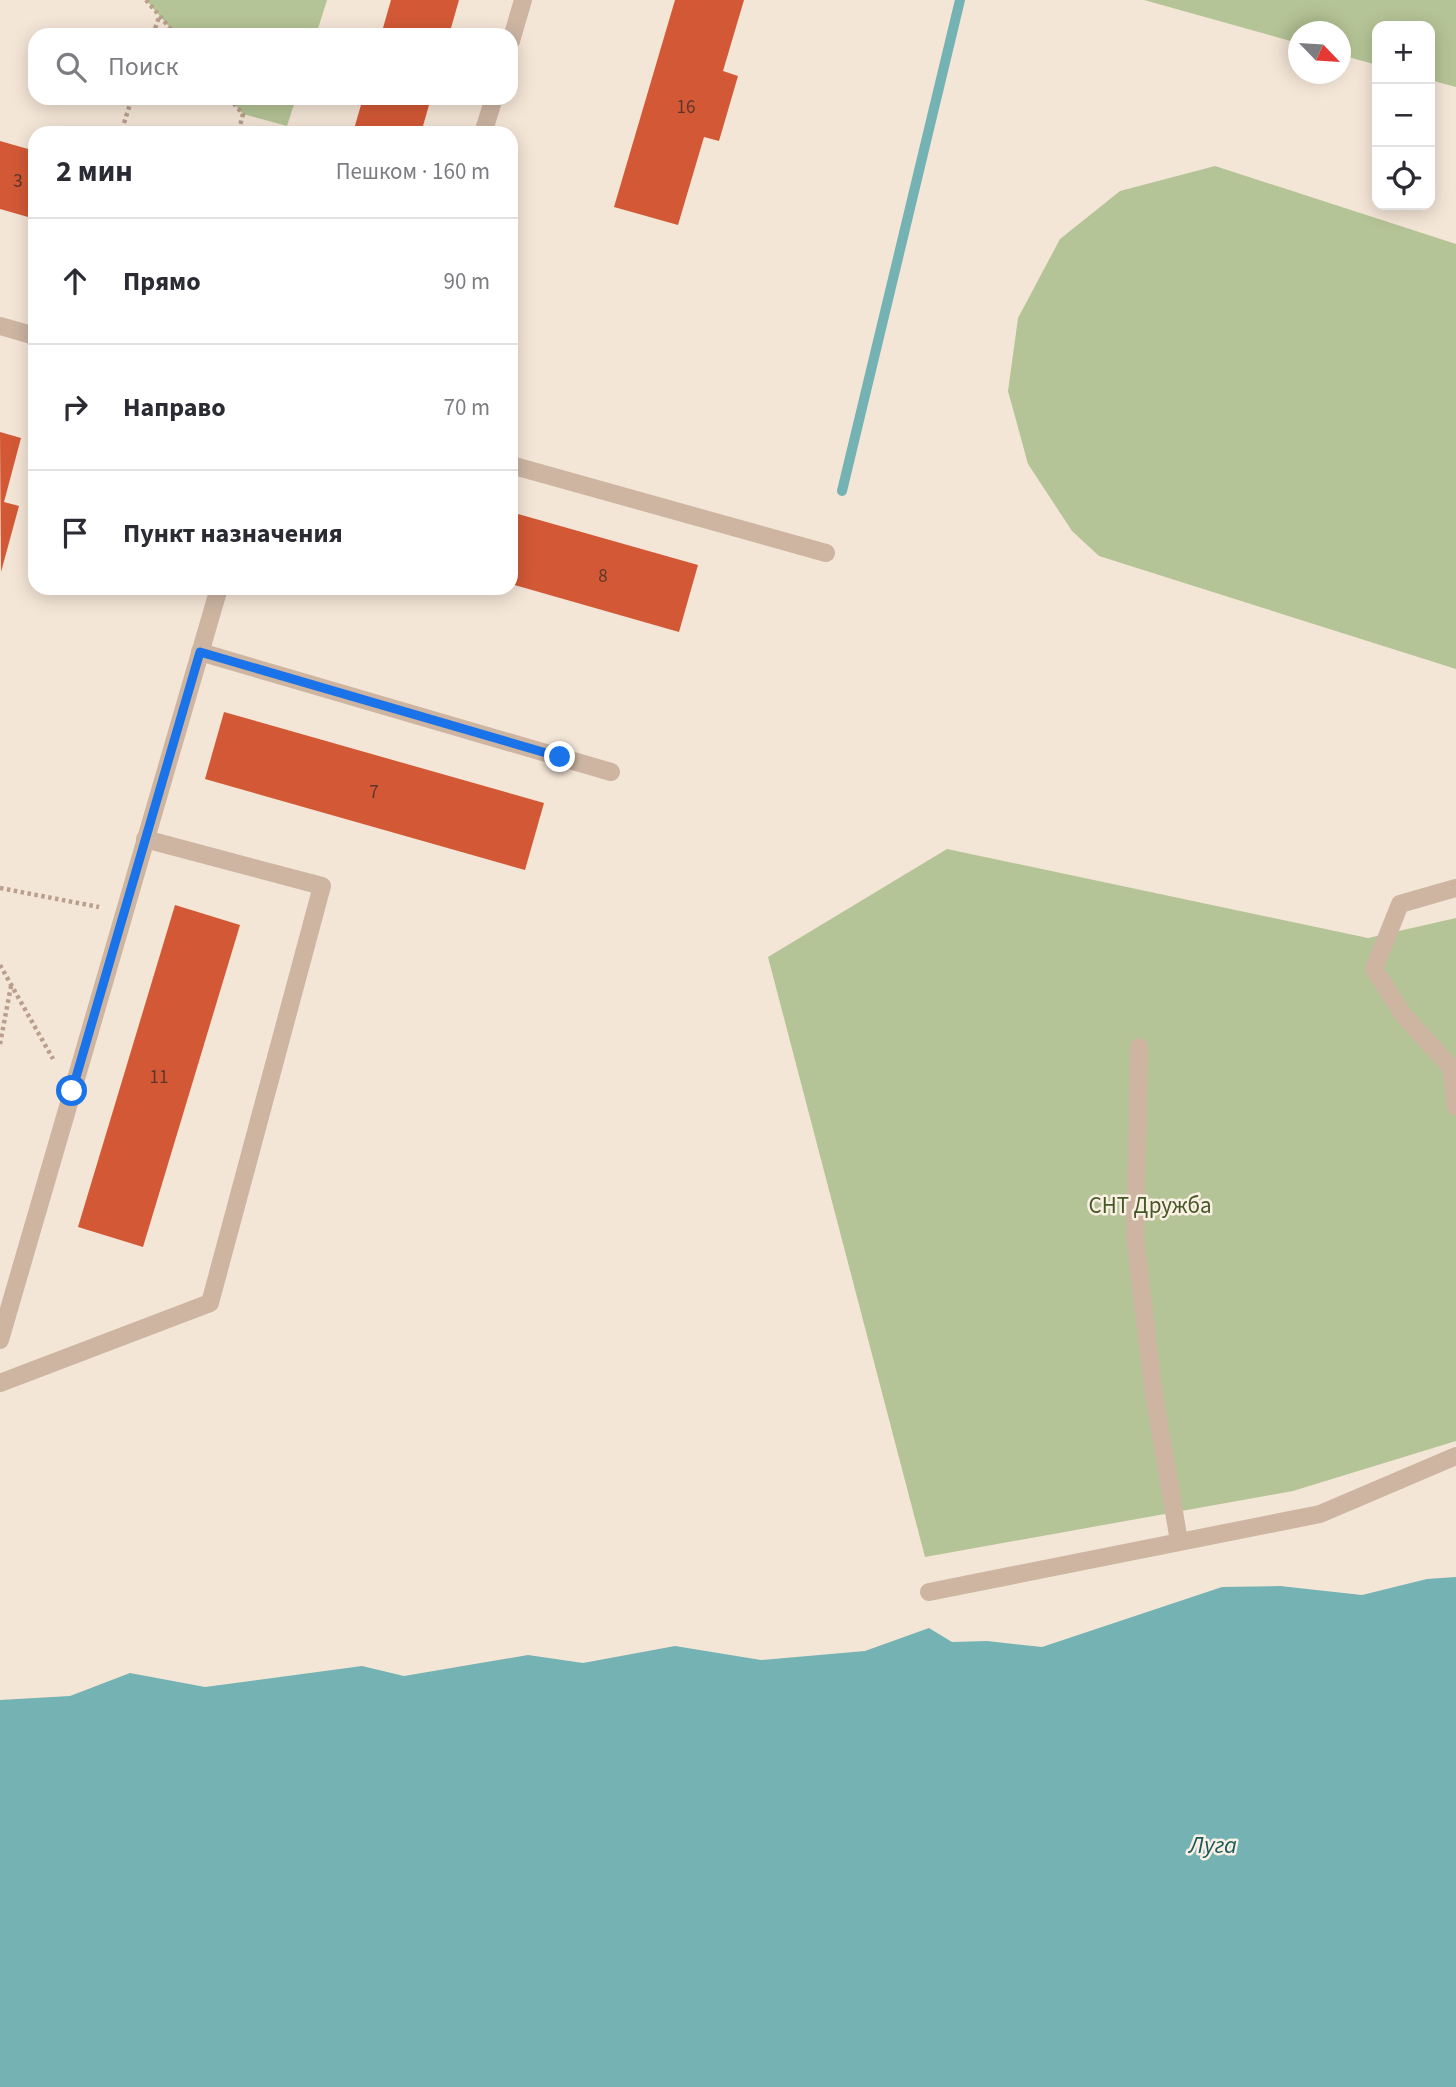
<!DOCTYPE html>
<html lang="ru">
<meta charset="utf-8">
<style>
body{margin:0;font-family:"Source Sans 3",sans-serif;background:#f7f7f7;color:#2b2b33}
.controls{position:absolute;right:21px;top:21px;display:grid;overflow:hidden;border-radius:14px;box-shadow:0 4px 18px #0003}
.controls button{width:63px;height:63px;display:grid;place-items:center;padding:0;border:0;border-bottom:2px solid #e1e1e2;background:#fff;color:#2b2b33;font:35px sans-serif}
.compass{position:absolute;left:1288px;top:21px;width:63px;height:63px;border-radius:50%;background:#fff;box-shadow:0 4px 18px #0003;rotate:115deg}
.stop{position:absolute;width:21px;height:21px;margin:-16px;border:5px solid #1a73e8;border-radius:50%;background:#fff}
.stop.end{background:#1a73e8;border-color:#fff;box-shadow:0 2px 7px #0008}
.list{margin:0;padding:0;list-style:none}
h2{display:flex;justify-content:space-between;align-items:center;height:91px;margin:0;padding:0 28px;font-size:30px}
h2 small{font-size:23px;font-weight:400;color:#7c7c81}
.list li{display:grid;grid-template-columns:46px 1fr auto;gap:21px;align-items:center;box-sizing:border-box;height:126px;padding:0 28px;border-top:2px solid #e1e1e2}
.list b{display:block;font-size:26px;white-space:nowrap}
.list em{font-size:23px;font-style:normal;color:#7c7c81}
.icon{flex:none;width:38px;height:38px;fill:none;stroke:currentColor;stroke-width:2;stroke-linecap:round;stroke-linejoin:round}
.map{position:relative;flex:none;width:1456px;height:2087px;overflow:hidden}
.search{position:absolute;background:#fff;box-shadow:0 4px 18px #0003;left:28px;top:28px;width:490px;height:77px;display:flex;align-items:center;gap:18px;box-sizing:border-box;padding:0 24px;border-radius:21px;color:#7c7c81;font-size:26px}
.panel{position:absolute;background:#fff;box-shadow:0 4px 18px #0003;left:28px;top:126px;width:490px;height:469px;border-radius:21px}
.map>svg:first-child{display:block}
</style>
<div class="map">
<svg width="1456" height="2087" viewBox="0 0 1456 2087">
<rect width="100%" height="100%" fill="#f4e6d7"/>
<g fill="#b5c496">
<path d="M146,0H327L316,35H176Z"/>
<path d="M1144,0H1456V87L1430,80V26H1377V65L1341,55L1340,32H1298V43Z"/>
<path d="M229,98H296L287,126L243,114Z"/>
<path d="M1215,166L1456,244V669L1099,556L1072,531L1028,464L1008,391L1018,318L1060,239L1120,191Z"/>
<path d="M947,849L1368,938L1456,918V1441L1293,1491L925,1557L768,957Z"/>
</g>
<path fill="#74b2b4" d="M1456,1577V2087H0V1700L70,1696L130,1673L205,1687L362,1666L404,1676L528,1655L583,1663L675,1646L761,1660L865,1651L929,1628L952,1642L987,1641L1042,1647L1222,1587L1280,1586L1362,1595L1427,1579Z"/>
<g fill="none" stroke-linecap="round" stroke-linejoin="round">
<path stroke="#74b2b4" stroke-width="10" d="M842,491L960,0"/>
</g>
<g fill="#d35936">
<path d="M391,0H459L449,35H381Z"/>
<path d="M675,0H744L723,71L738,76L719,141L704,137L678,225L614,207Z"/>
<path d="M363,98H431L421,133H370L354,129Z"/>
<path d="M0,141L35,151V219L0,209Z"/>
<path d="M0,432L21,438L4,502L19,506L1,572Z"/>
<path d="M511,512L698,565L679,632L511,584Z"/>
<path d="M224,712L544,803L525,870L205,779Z"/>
<path d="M175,905L240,925L143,1247L78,1227Z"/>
</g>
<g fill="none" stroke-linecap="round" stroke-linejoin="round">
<g stroke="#b99f8c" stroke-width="4.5" stroke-dasharray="3.5 3.5" stroke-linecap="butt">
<path d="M146,0L176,35"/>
<path d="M153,35L159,17"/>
<path d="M229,98L243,114L238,133"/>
<path d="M124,123L132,98"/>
<path d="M0,888L99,907"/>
<path d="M0,965L53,1059"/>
<path d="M0,1044L11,986"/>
</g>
<g stroke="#cdb5a2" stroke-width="18">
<path d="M511,41L523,0"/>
<path d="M483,133L494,98"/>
<path d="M0,326L35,336"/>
<path d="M511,465L826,553"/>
<path d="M200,652L611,772"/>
<path d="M1456,888L1400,904L1374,969L1404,1016L1451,1067L1456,1107"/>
<path d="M1139,1047L1135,1238L1154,1395L1179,1541"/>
<path d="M0,1340L219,588"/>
<path d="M0,1383L210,1303L322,886L145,839"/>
</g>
<path stroke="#cdb5a2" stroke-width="18" d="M929,1592L1320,1514L1456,1456"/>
</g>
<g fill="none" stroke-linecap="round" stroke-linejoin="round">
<path stroke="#1a73e8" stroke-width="9" d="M72,1091L200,652L560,757"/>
</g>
<g text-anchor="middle" stroke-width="5" stroke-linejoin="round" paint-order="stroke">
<g font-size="19" fill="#5e3629">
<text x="686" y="113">16</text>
<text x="18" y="187">3</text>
<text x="603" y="582">8</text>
<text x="374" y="798">7</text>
<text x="159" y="1083">11</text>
</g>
<g font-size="23" fill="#475827" stroke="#fbf0e4">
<text x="1150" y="1213">СНТ Дружба</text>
</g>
<g font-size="24" font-style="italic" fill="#17595c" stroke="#fbf0e4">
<text x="1213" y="1853">Луга</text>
</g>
</g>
</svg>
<div class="controls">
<button>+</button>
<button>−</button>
<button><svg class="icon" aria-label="locate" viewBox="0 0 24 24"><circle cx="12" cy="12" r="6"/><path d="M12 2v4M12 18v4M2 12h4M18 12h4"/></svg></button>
</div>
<svg class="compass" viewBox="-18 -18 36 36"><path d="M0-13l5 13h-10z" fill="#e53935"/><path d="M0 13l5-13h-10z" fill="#7c7c81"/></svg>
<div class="stop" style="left:72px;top:1091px"></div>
<div class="stop end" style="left:560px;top:757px"></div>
<div class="search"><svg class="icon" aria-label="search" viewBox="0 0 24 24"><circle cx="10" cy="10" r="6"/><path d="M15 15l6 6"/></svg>Поиск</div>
<section class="panel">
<h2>2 мин<small>Пешком · 160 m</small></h2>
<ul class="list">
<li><svg class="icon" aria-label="ahead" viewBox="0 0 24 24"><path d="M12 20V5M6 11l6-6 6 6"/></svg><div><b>Прямо</b></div><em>90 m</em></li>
<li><svg class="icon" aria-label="right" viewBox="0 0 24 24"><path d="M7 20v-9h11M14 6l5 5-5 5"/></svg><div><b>Направо</b></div><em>70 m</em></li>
<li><svg class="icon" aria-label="arrive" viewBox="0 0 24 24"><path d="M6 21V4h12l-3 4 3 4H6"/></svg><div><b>Пункт назначения</b></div></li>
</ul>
</section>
</div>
